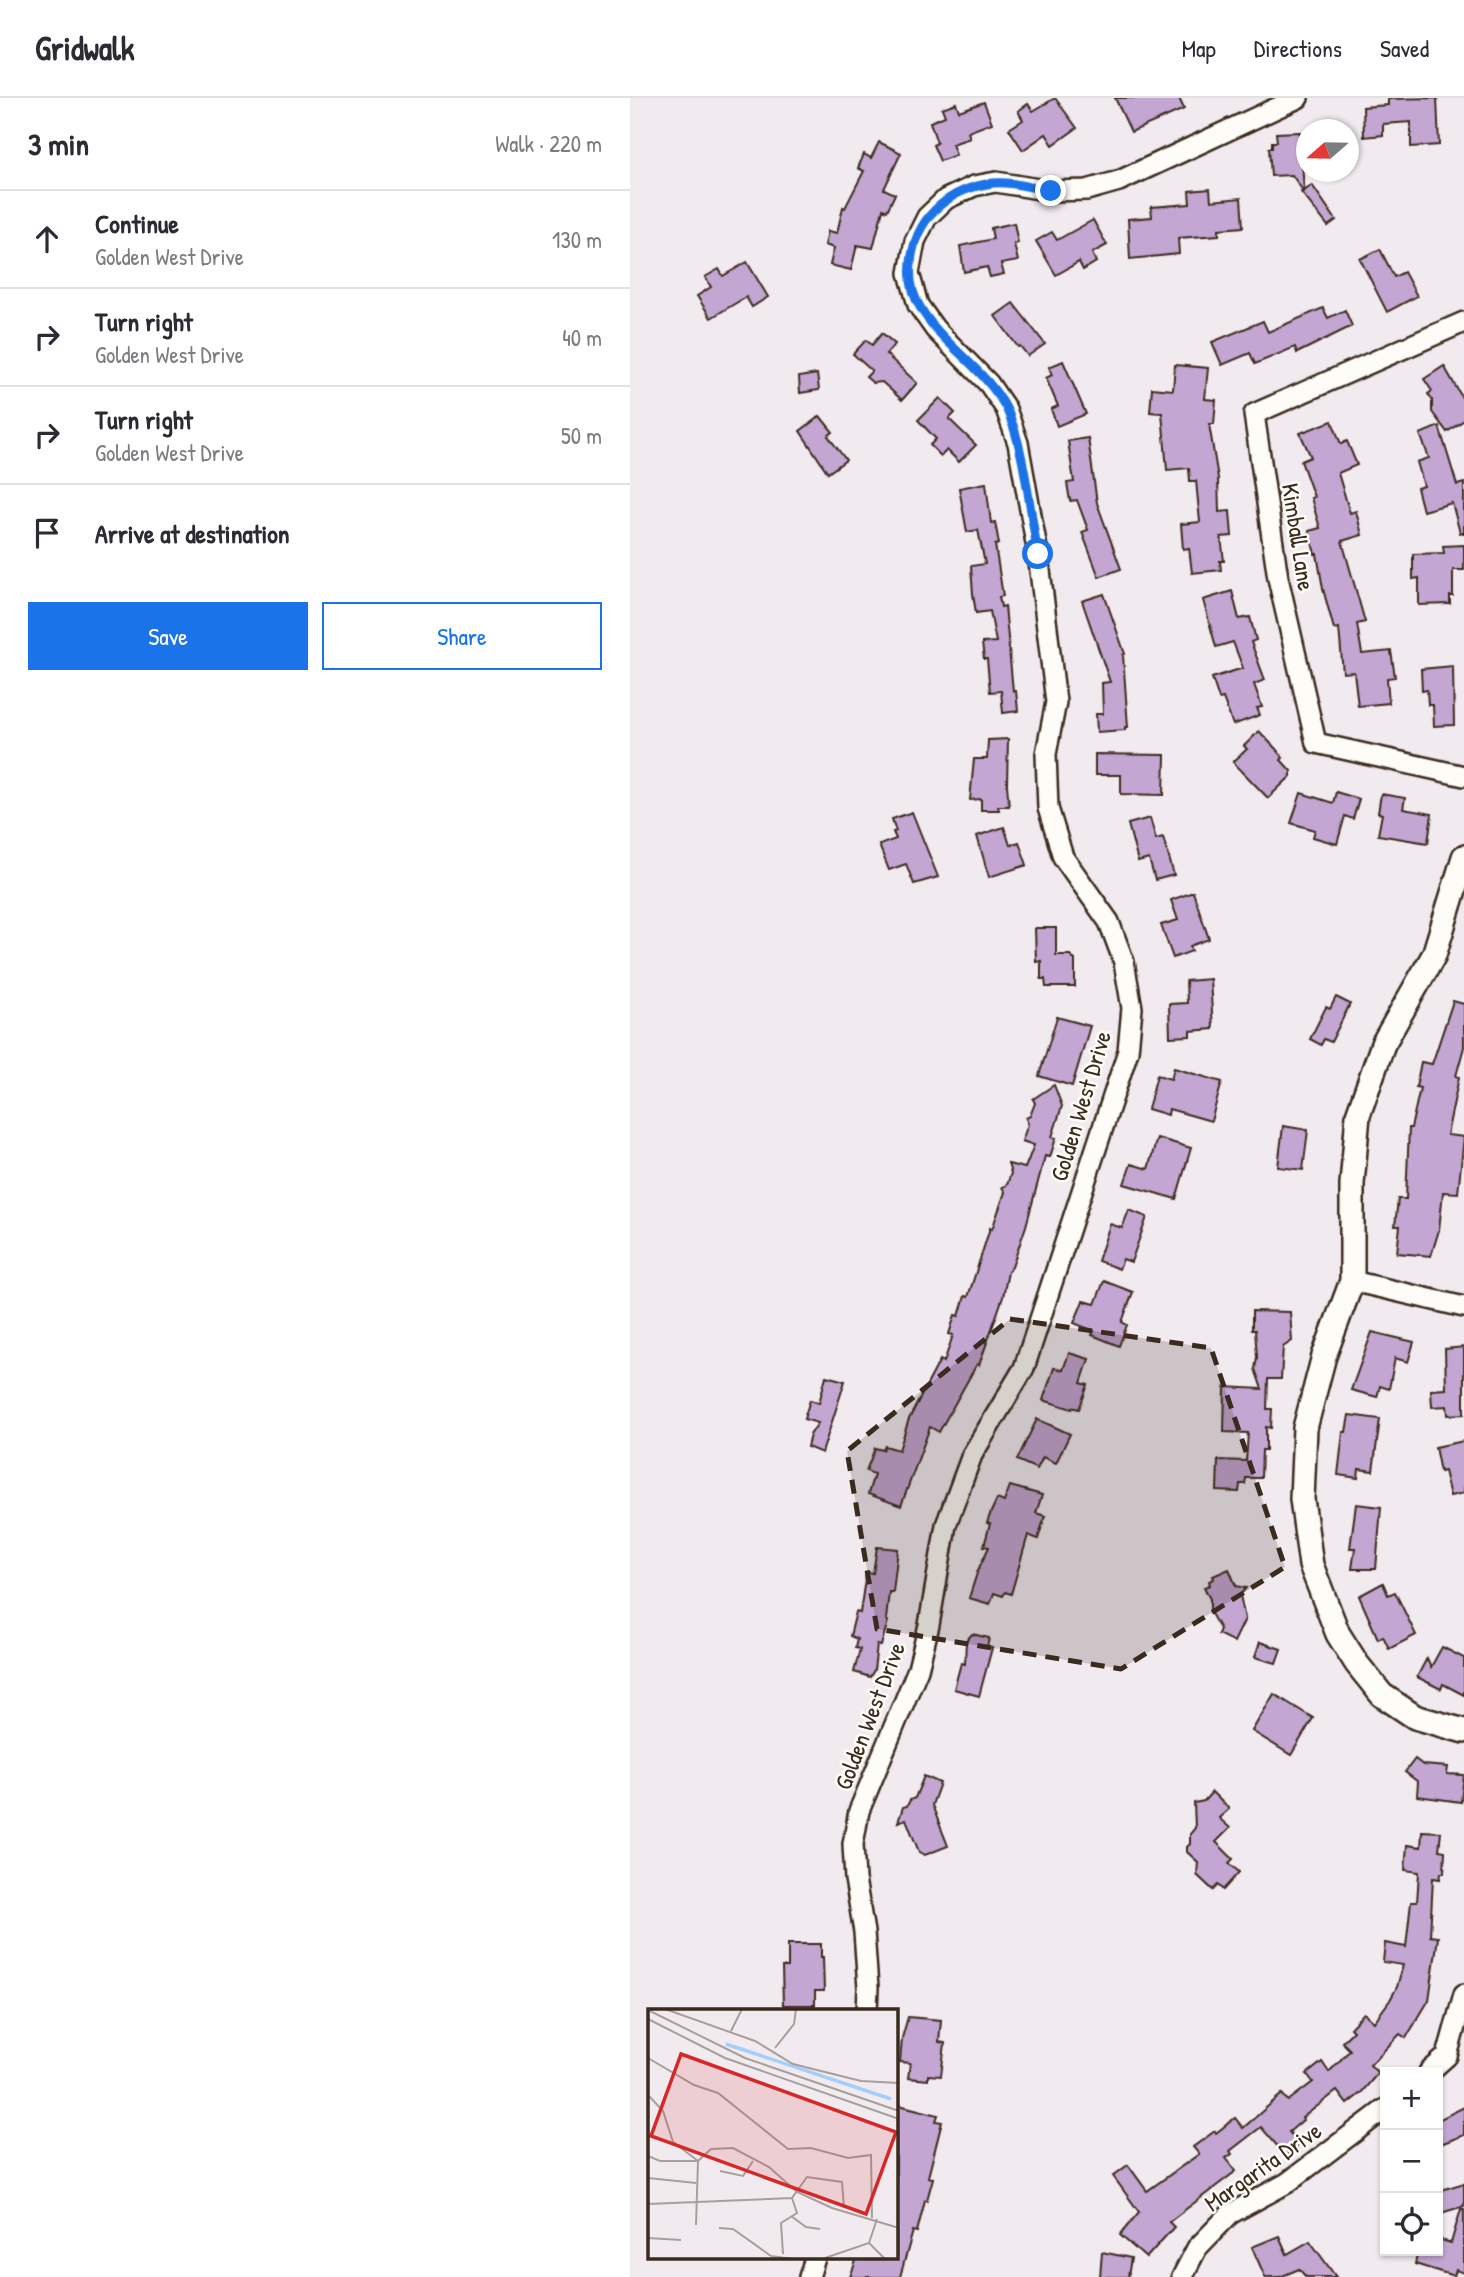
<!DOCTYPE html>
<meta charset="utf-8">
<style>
body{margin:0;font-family:"Patrick Hand",sans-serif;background:#f7f7f7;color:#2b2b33}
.controls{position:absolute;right:21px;bottom:21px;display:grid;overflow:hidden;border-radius:0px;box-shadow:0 2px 5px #0004}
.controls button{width:63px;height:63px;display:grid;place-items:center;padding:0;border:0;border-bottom:2px solid #e1e1e2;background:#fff;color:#2b2b33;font:35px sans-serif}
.compass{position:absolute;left:666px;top:21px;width:63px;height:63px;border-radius:50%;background:#fff;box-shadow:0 2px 5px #0004;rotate:250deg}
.stop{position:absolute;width:21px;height:21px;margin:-16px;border:5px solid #1a73e8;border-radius:50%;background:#fff}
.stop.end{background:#1a73e8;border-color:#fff;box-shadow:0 2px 7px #0008}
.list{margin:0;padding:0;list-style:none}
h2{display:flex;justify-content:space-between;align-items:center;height:91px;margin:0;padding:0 28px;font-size:30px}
h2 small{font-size:23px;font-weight:400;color:#7c7c81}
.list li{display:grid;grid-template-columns:46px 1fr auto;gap:21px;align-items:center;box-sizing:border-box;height:98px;padding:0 28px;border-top:2px solid #e1e1e2}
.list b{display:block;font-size:26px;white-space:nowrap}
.list p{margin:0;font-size:23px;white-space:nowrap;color:#7c7c81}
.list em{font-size:23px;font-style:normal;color:#7c7c81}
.actions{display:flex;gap:14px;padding:21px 28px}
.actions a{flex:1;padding:16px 0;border:2px solid #1a73e8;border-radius:0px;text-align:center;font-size:24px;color:#1a73e8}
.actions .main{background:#1a73e8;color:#fff}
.icon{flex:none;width:38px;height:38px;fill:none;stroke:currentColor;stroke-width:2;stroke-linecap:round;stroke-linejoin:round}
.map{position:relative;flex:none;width:834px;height:2179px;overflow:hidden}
header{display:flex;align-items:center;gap:42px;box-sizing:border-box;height:98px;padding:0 35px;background:#fff;border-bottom:2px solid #e1e1e2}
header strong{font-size:33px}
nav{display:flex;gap:38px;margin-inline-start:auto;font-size:24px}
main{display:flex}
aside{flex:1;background:#fff}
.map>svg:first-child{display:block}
</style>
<header>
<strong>Gridwalk</strong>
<nav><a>Map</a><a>Directions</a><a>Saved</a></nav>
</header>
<main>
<aside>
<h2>3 min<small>Walk · 220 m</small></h2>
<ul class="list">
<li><svg class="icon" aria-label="ahead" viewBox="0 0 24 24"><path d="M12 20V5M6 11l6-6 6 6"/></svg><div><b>Continue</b><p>Golden West Drive</p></div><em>130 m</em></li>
<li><svg class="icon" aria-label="right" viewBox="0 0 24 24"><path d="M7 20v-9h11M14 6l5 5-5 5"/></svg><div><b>Turn right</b><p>Golden West Drive</p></div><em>40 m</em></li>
<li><svg class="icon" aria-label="right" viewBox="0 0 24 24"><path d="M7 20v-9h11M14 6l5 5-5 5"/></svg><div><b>Turn right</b><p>Golden West Drive</p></div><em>50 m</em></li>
<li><svg class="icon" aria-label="arrive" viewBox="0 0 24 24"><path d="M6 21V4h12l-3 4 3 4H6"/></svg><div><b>Arrive at destination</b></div></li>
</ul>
<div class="actions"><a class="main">Save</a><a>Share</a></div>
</aside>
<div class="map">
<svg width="834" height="2179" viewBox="0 0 834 2179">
<rect width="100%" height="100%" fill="#f1ebf0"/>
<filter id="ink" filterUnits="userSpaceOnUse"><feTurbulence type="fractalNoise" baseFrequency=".0143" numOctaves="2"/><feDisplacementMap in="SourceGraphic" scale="14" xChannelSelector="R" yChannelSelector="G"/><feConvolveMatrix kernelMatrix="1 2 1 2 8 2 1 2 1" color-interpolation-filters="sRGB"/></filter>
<g filter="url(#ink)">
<g fill="#c3a6d2" stroke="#3b2a1e" stroke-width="2">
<path d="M425,0L447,30L423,47L416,36L393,52L379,31L393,22L388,13L398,6L403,13Z"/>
<path d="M485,0H549L554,11L501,34Z"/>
<path d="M807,0L809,47L781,49V24L753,26V37L734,39L733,9L758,7V1Z"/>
<path d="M354,4L362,25L338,34L340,40L322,46L326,57L310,63L303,47L307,45L300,24L315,18L312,10L326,5L329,13Z"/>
<path d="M670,34L674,93L682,87L706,122L698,128L671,94L673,93L662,77L641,78L639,50H642V44H647L646,35Z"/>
<path d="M249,44L271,55L254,91L265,96L257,113L253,111L243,150L227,147L221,172L200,167L204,150L195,147L198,133L207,135L213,109L215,110L234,73L228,70L234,56L241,60Z"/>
<path d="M580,91L581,103L611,100L613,129L589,131V137L548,140L549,156L500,161L498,121L522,119L521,109L560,106L559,93Z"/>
<path d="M463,122L477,147L462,155L466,164L453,172L449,164L426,177L406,143L422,134L427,142Z"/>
<path d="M384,125L388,145L384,146L388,163L371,166L374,176L360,179L357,169L334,174L330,148L363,141L361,130Z"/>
<path d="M750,151L764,179L774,174L787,198L757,214L730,161Z"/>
<path d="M117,164L138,199L122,209L116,199L81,220L67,198L81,189L75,179L89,171L93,178Z"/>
<path d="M383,205L415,246L398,258L390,248L388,249L365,218Z"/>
<path d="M693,210L698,220L715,212L722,228L667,255L665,249L625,266L620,255L592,267L582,244L633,223L638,234Z"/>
<path d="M252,235L265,246L256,256L287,285L272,302L252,284L243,285L236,279L242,273L223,256L236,242L242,247Z"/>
<path d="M433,263L456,316L427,328L421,311L428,308L416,280L422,277L419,269Z"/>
<path d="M545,267L578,270L575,301L586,302L584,326H579L588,380L589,414L600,413L602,438L591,439L594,463H590L591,472L562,475L559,450L553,451L551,426L570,424L566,383H560L559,370L537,372L532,315L520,314L522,290L543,292Z"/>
<path d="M814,268L834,303V322L817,334L802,314V302L798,296L802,293L794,281Z"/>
<path d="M187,276L189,292L170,295L169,279Z"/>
<path d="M310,300L325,315L319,321L346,347L329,364L317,352L311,358L300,347L306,341L288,322Z"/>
<path d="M190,318L203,334L198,338L216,362L198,375L170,333Z"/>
<path d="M702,323L711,346L717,343L727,367L708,375L720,415L726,413L732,437L712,443L735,524L727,526L732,556L761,553L765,579L757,580L759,605L728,608L724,574L713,575L709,530L704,531L693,491L687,456H685L679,433L690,430L681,400L684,399L671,363L681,359L670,335Z"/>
<path d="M809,328L827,387L834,385V435H830L822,405L793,413L787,390L794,388L787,364L799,360L790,336Z"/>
<path d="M458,340L467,405L491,471L469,479L452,434L458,432L447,402L440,403L437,385L444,384L438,343Z"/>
<path d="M356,385L361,425L365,424L369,446L365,447L373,498L369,499L371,509L375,508L383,593H386L388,613L373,615L371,593L360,594L357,561H354L352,545L366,544L360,513L346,515L343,496L341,468L355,466L348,432L337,434L329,390Z"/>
<path d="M834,447V472H823V498H820V506L789,507V480L783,481V456L814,455L813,448Z"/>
<path d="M602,493L609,521L620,519L626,542L621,544L635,582L624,586L632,609L627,610L630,617L603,627L593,600L589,601L582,580L613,570L603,544L586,549L573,502Z"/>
<path d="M474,496L495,556L493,557L498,629H495V632L467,634L466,616H473L472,585L480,584L452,503Z"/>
<path d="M823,568L824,627L804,628L803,607H798L797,592L792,593L791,571Z"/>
<path d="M629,633L646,651L653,660L651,662L661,673V678L638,700L603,664L617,651L614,648Z"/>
<path d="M378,641L377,687L379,708H368L369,712H351V701L340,702L344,661H357L358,642Z"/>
<path d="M465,656L535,657L534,697L491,696V677H465Z"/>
<path d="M706,694L729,701L723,721L715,718L707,746L683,739L685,732L661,725L671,695L703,705Z"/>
<path d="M751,696L775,700L773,711L802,716L798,745L748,737L752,716L748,715Z"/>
<path d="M282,714L308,779L284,786L276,766L259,772L249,747L266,741L263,734L266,733L262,721Z"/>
<path d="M520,720L526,741L533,739L544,777L525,782L519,761L508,764L498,726Z"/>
<path d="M374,729L380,747L389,744L397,767L359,779L347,738Z"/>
<path d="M563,794L579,841L560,848L562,853L543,860L531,827L548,822L541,802Z"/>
<path d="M405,830H426V857H440L445,862V889H416L415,881H411V863L406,864Z"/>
<path d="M580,881L583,931L560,933V938L540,939L539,906L557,905L556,883Z"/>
<path d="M706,899L720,906L701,944L694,941L691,947L680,941L696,909L700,911Z"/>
<path d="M823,903L834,906V949L826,978L829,979L817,1037L834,1039L828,1095L813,1094L809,1132L801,1158L767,1155L770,1128H765L768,1101H776L779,1030H781L790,990L786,989L791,964L802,966Z"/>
<path d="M427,919L460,928L442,988L409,978Z"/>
<path d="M544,970L592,984L581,1023L539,1011L538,1017L518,1011L527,977L541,981Z"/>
<path d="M424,987L432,1008L422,1039L426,1040L420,1059L415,1058L396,1128L382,1169L378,1174L373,1199L349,1267L347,1266L309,1334L300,1329L271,1408L238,1396L244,1376L236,1373L245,1350L253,1352L255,1348L269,1352L279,1321L310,1262L314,1264L323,1237L319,1236L325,1217L329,1218L335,1198L338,1199L360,1130L362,1131L375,1094L372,1089L377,1087L381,1075L378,1066L395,1070L404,1047L392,1043L398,1026L396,1020L400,1018L405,1005L403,1001Z"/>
<path d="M653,1028L678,1032L673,1072L648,1069Z"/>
<path d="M527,1040L561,1050L546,1101L494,1086L501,1066L518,1071Z"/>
<path d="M499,1112L517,1119L501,1164L493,1161L489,1171L468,1163L480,1126L492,1130Z"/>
<path d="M474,1183L503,1194L492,1224L497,1227L489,1248L462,1237L464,1233L444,1225L453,1203L465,1206Z"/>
<path d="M622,1213L660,1214L662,1243L653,1249L651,1281H638L637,1311H642L641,1330L636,1329V1352H632L631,1380H616L615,1386H610L609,1394L587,1393L588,1362L616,1363L618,1335L594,1334L595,1289L632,1291L625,1271L627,1259L625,1232H622Z"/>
<path d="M742,1234L784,1244L778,1264L765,1260L759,1291L750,1288L747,1299L721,1292Z"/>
<path d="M834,1249V1316L818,1317L817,1308L802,1309L801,1292L816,1291L815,1251Z"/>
<path d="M439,1255L459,1261L451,1285L458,1287L449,1311L442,1309V1311L413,1302L424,1270L433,1272Z"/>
<path d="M196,1278L215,1283L192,1355L177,1349L180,1337L188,1325L174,1321L180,1302L189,1305Z"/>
<path d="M719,1317L750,1321L743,1373L729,1371L728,1380L708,1377L713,1334H716Z"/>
<path d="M407,1321L440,1336L426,1365L413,1359L407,1371L387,1362Z"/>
<path d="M834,1343V1395L820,1398L814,1373L810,1374L805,1349Z"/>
<path d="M380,1388L412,1397L406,1415L415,1418L408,1441L398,1437L381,1496L375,1494L373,1498L364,1495L360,1506L339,1500L348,1472L359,1449L354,1448L360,1426L357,1425L361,1414L367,1401L374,1404Z"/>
<path d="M726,1406L751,1409L746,1471H722L725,1450H720Z"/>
<path d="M247,1449L268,1451L263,1494H259L256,1522L258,1523L251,1548L247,1547L244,1572L240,1579L224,1574L230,1551L225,1550L227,1541L220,1538L226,1514L230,1515L236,1474L243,1475Z"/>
<path d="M599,1471L606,1488L616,1490L610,1497L615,1521L604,1544L588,1536L590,1531L580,1514V1501L574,1489L580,1487L579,1483L584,1481L583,1478Z"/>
<path d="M753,1485L758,1497L765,1494L786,1537L759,1551L753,1538L748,1541L729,1498Z"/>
<path d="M342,1536L359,1540L357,1549L362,1550L349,1598L324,1591L331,1565L335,1566L336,1543Z"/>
<path d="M630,1544L651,1551L646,1565L625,1559Z"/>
<path d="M812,1549L834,1560V1597L813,1586L811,1591L787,1579L797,1560L801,1569Z"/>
<path d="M644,1596L683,1620L661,1657L622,1633Z"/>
<path d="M785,1661L793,1667L818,1669L817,1676L834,1677L831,1704L787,1698L788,1684L775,1674Z"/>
<path d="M294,1678L310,1685L302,1707L318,1748L295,1757L289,1754L276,1721L268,1724L273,1709L277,1708L280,1702L285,1700Z"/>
<path d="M582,1694L599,1711L589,1720L600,1730L586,1744L603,1761L599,1765L609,1774L593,1792L588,1787L583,1792L567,1777L568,1764L557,1754V1749L560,1746V1736L565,1730L564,1705L574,1703Z"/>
<path d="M792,1733L811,1734L809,1752L815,1753L814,1775H811L810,1781L803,1780L800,1838L808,1839L799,1902L776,1940L770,1936L740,1967L748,1975L731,1995L717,2006L707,1993L672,2020L673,2022L659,2034L670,2046L656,2058L631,2029L600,2053L602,2056L596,2060L606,2073L539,2124L544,2129L516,2160L490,2137L509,2114L483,2078L498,2067L517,2093L569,2056L563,2049L585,2033L586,2035L605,2020L613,2030L652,1996L658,2003L683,1984L677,1976L692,1964L699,1974L720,1952L712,1944L723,1933L720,1930L734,1915L744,1924L760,1902L767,1889L773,1867L753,1864L755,1845L776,1849L781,1804H787L789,1774L775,1772L777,1747L791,1749Z"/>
<path d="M158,1846H191V1859H193L194,1893H185V1907H153L152,1869H158Z"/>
<path d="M278,1919L311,1922L309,1944L315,1945L311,1978L298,1977V1982L278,1980L280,1965L270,1964L272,1940Z"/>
<path d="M269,2007L308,2017L306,2023L312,2024L298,2079L303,2080L297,2102H295L287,2134L283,2133L270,2179H220L227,2160L245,2162L246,2160H266V2021Z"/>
<path d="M834,2009V2037L808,2047V2022Z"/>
<path d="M834,2085V2108L808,2116V2093Z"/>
<path d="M831,2111H834V2175L826,2172L824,2178L785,2166L788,2153H808V2141L821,2145Z"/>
<path d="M649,2138L657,2156L680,2143L706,2179H676L669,2171L650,2179H635L622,2149Z"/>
<path d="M472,2154L501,2160L498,2179H470Z"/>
</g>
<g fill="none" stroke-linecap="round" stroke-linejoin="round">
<g stroke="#3b2a1e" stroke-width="24">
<g id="minor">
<path d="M834,224L624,316L648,480L686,645L834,678"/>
<path d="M722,1183L834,1209"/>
<path d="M237,1913L238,1890L234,1834L225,1781L223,1746L229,1713L288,1571L299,1527L316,1427L342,1357L394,1270L498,953L502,910L494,864L479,824L433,759L418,710L416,656L426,604L408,456L388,345L376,311L359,286L305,231L288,207L279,175L285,143L297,119L316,101L344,88L366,84L421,93L457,92L489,83L668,0"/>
<path d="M799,1974L817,1958L834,1896"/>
<path d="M179,2179L185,2160"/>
<path d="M552,2179L567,2150L600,2116L657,2085L755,2011"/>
</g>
</g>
<g stroke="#3b2a1e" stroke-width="28">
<path id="tertiary" d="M834,759L804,857L753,946L728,1017L722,1086V1183L694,1258L675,1330L672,1401L681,1467L708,1536L727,1566L752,1597L785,1619L834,1633"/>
</g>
<use href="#minor" stroke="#fdfcf7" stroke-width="19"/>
<use href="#tertiary" stroke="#fdfcf7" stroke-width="23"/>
</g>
</g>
<g fill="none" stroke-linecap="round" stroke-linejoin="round" filter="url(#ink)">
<path stroke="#1a73e8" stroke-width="9" d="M408,456C400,415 394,346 376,310C355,270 312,247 290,209C280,193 279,174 282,157C289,116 322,90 363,85C381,83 403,90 421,93"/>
</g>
<path fill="#3b2a1e" fill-opacity="0.2" stroke="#3b2a1e" stroke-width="5" stroke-dasharray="14 9" stroke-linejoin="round" d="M380,1221L581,1250L655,1469L491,1571L247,1531L217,1353Z"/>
<g text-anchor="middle" stroke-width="5" stroke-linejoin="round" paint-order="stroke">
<g font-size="24" fill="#3b2a1e" stroke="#fdfcf7">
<text transform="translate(668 439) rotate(81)" y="8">Kimball Lane</text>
<text transform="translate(451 1008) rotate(-73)" y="8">Golden West Drive</text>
<text transform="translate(240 1618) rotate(-69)" y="8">Golden West Drive</text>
<text transform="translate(633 2069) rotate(-35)" y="8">Margarita Drive</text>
</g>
</g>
<g transform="translate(18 1911)">
<rect width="250" height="250" fill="#f1ebf0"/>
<path fill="none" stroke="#a3cffd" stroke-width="3.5" d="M78,35L243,90"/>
<path fill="none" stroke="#a89e9c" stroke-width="2" d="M17,0L107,32L145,55L213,72L251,74M0,1L97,49L251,102M0,10L77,49L251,110M83,22L94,0M127,39L146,15L148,0M0,49L46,76L70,84L140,140L163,139L200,149L223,146L224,209M1,87L15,102L25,133L50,152L48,216M0,147L12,152H50L63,140L85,139L121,158L149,183L184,199L251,219M72,162L95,167L105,152M0,169L48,174M0,195L144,189M143,207L158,218L172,220M71,219L85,220L123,247L145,250M0,229L33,231M221,234L237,250M135,245L133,214L149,204L144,189L159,168L194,173L196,199M174,250L221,234L229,210"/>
<path fill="#d62828" fill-opacity="0.15" stroke="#d62828" stroke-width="3.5" d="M33,45L248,123L218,205L3,127Z"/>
<rect width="250" height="250" fill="none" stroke="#3b2a1e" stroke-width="3.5"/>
</g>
</svg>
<div class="controls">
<button>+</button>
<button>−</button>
<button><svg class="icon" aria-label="locate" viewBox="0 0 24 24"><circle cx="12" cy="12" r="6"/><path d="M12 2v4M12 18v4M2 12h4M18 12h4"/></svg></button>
</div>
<svg class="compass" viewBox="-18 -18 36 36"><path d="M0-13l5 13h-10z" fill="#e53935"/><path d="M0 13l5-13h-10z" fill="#7c7c81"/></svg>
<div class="stop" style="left:408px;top:456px"></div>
<div class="stop end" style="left:421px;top:93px"></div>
</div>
</main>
